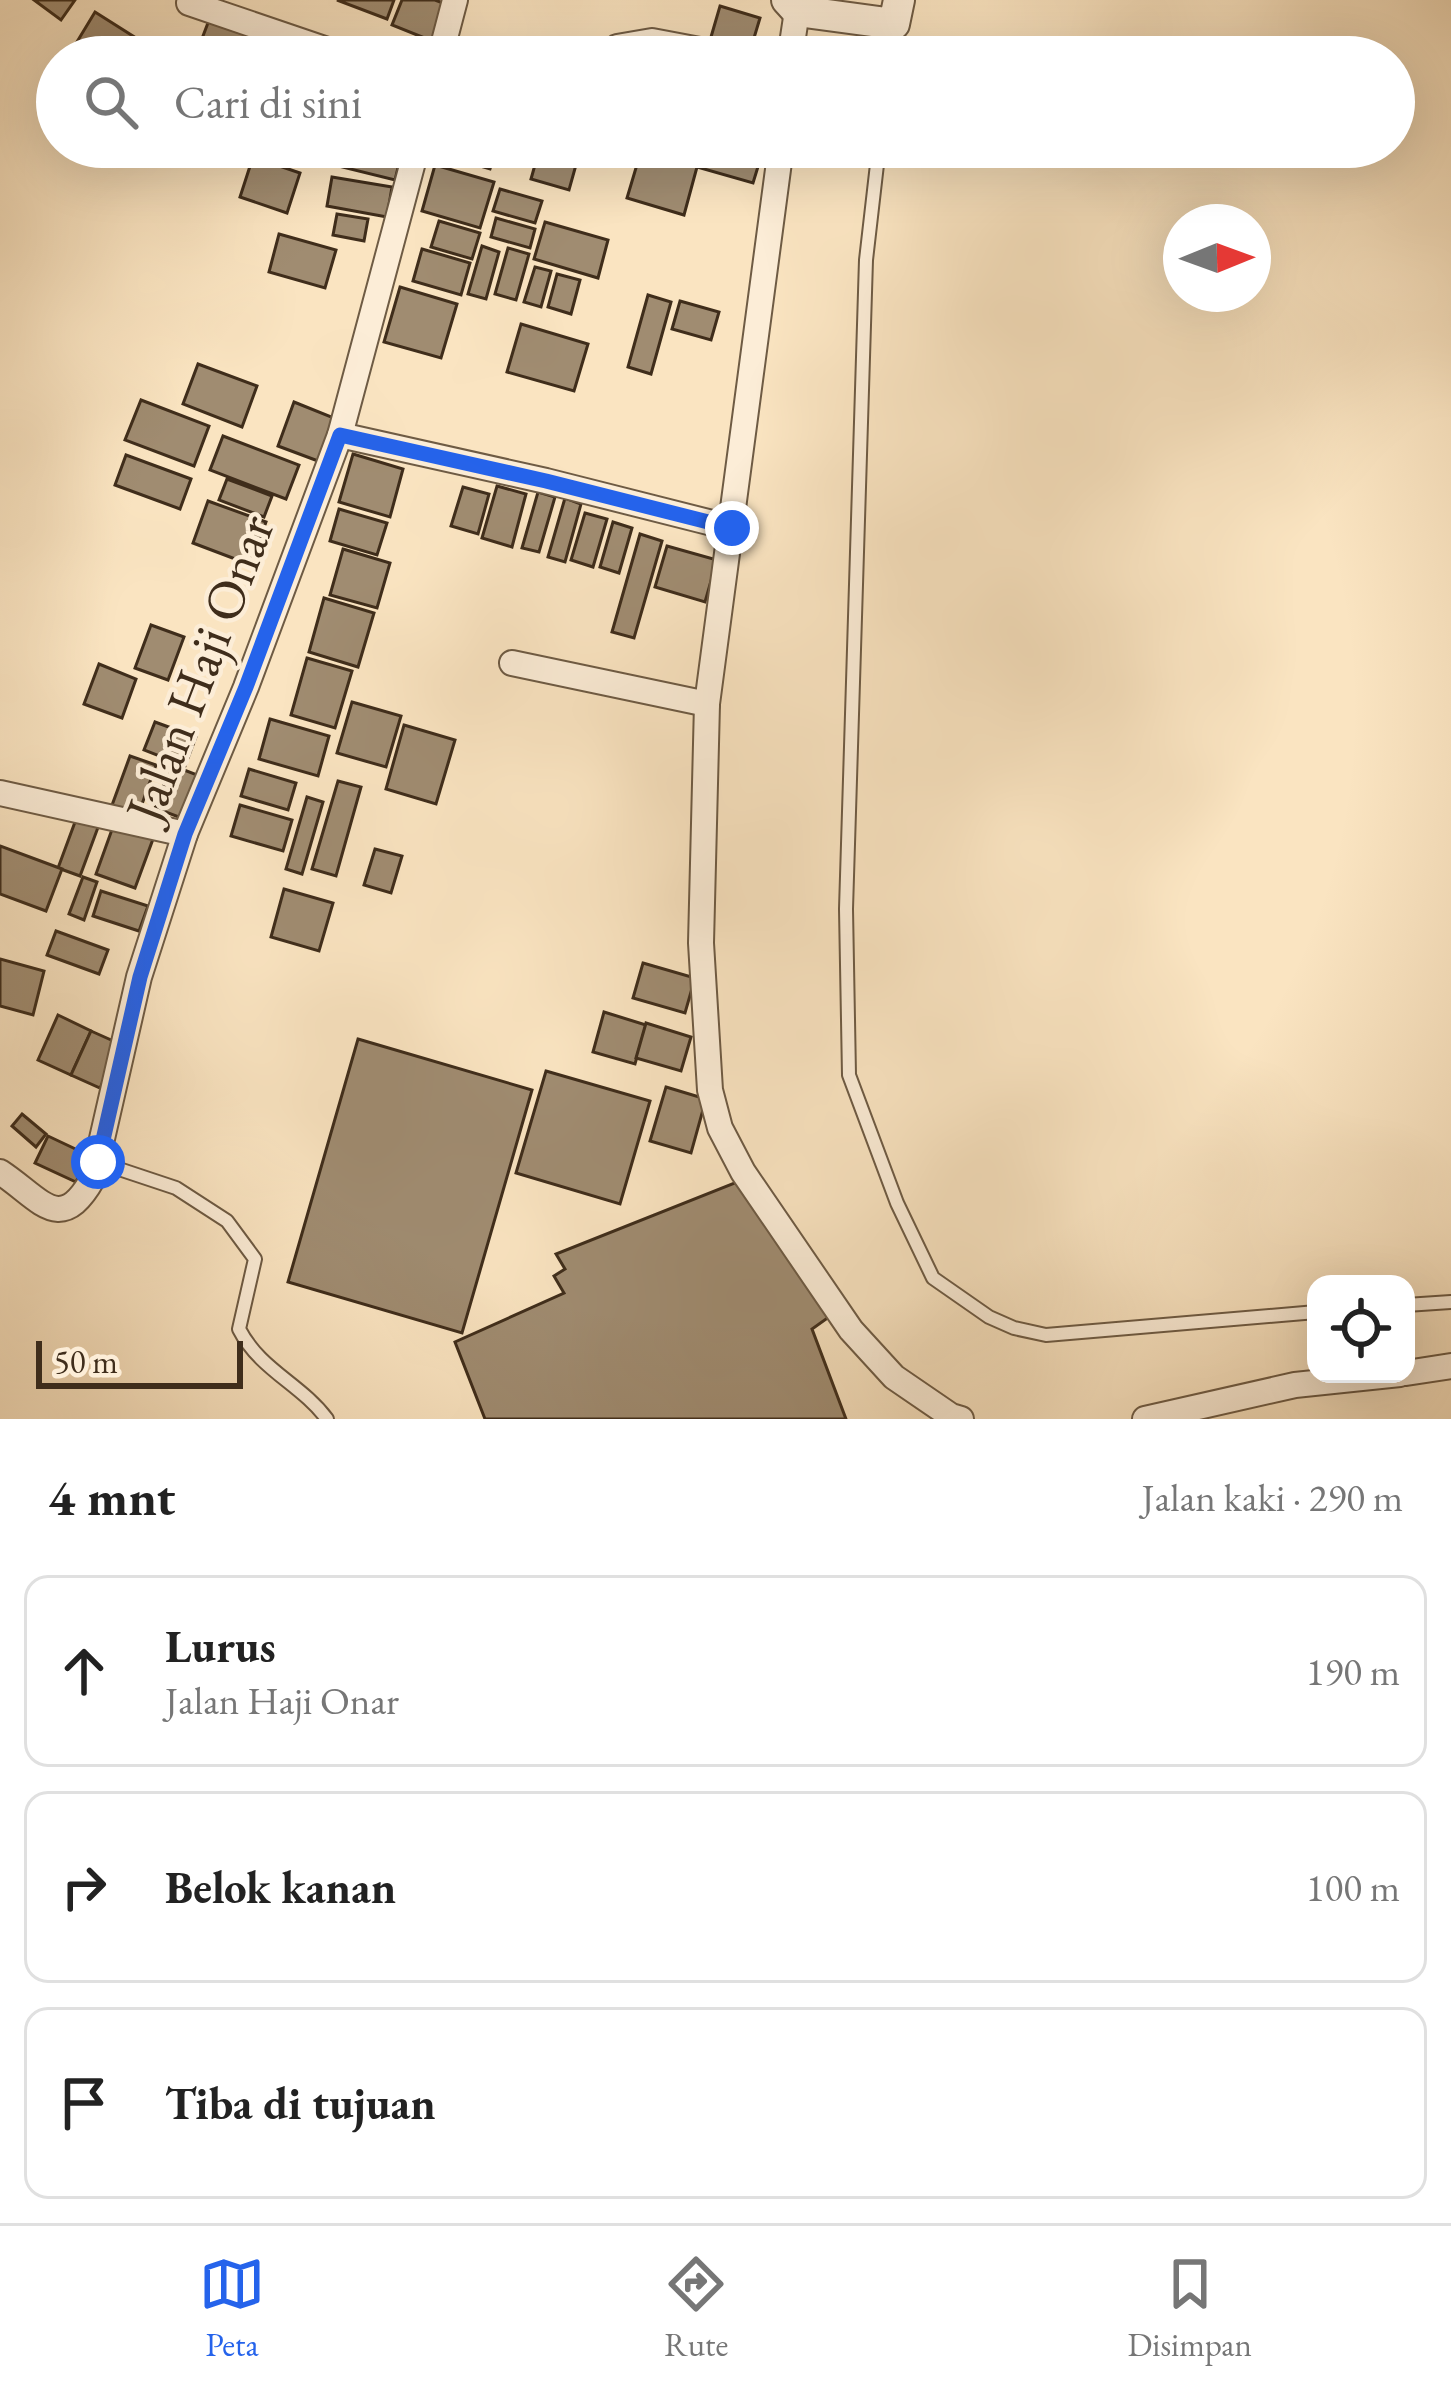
<!DOCTYPE html>
<html lang="id">
<meta charset="utf-8">
<style>
body{margin:0;font-family:"EB Garamond",serif;background:#f6f6f6;color:#222}
.controls{position:absolute;right:36px;bottom:36px;display:grid;overflow:hidden;border-radius:24px;box-shadow:0 12px 48px #0002}
.controls button{width:108px;height:108px;display:grid;place-items:center;padding:0;border:0;border-bottom:3px solid #e0e0e0;background:#fff;color:#222;font:60px sans-serif}
.compass{position:absolute;left:1163px;top:204px;width:108px;height:108px;border-radius:50%;background:#fff;box-shadow:0 12px 48px #0002;rotate:89deg}
.scale{position:absolute;left:36px;bottom:30px;width:207px;box-sizing:border-box;padding-left:12px;border:6px solid #3f2d1b;border-top:0;font-size:33px;line-height:42px;white-space:nowrap;color:#3f2d1b;-webkit-text-stroke:9px #fcedd7;paint-order:stroke}
.stop{position:absolute;width:36px;height:36px;margin:-27px;border:9px solid #2563eb;border-radius:50%;background:#fff}
.stop.end{background:#2563eb;border-color:#fff;box-shadow:0 3px 12px #0008}
.list{margin:0;padding:0;list-style:none}
h2{display:flex;justify-content:space-between;align-items:center;height:156px;margin:0;padding:0 48px;font-size:51px}
h2 small{font-size:39px;font-weight:400;color:#767676}
.list li{display:grid;grid-template-columns:78px 1fr auto;gap:36px;align-items:center;box-sizing:border-box;height:192px;margin:0 24px 24px;padding:0 24px;border:3px solid #e0e0e0;border-radius:24px}
.list b{display:block;font-size:45px;white-space:nowrap}
.list p{margin:0;font-size:39px;white-space:nowrap;color:#767676}
.list em{font-size:39px;font-style:normal;color:#767676}
.icon{flex:none;width:66px;height:66px;fill:none;stroke:currentColor;stroke-width:2;stroke-linecap:round;stroke-linejoin:round}
.map{position:relative;flex:none;width:1451px;height:1419px;overflow:hidden}
.search{position:absolute;background:#fff;box-shadow:0 12px 48px #0002;left:36px;right:36px;top:36px;height:132px;display:flex;align-items:center;gap:30px;box-sizing:border-box;padding:0 42px;border-radius:66px;color:#767676;font-size:45px}
.sheet{height:804px;background:#fff}
nav{display:flex;justify-content:space-around;align-items:center;box-sizing:border-box;height:168px;border-top:3px solid #e0e0e0;background:#fff;font-size:33px;color:#767676}
nav a{display:grid;justify-items:center;gap:6px}
nav .on{color:#2563eb}
.map>svg:first-child{display:block}
</style>
<div class="map">
<svg width="1451" height="1419" viewBox="0 0 1451 1419">
<rect width="100%" height="100%" fill="#fae4c1"/>
<filter id="stains"><feTurbulence type="fractalNoise" baseFrequency=".00167" numOctaves="4"/><feColorMatrix values="0 0 0 0 .2 0 0 0 0 .09 0 0 0 0 .02 0 0 0 .5 -.17"/></filter>
<radialGradient id="worn" r=".72"><stop offset=".6" stop-color="#630" stop-opacity="0"/><stop offset="1" stop-color="#630" stop-opacity=".3"/></radialGradient>
<g fill="#a08c71" stroke="#3f2d1b" stroke-width="3">
<path d="M34,0H75L61,20Z"/>
<path d="M337,0H394L387,19Z"/>
<path d="M402,0H435L451,6L437,43L392,25Z"/>
<path d="M720,6L760,18L751,48L711,37Z"/>
<path d="M95,12L166,57L69,55Z"/>
<path d="M211,15L280,41L274,57H195Z"/>
<path d="M247,147H298L289,167Z"/>
<path d="M338,147H403L395,180L334,165Z"/>
<path d="M441,147H497L490,169L439,154Z"/>
<path d="M540,147H581L569,190L531,179Z"/>
<path d="M703,147H764L753,183L697,167Z"/>
<path d="M641,151L697,167L684,215L627,198Z"/>
<path d="M253,157L300,173L287,213L240,197Z"/>
<path d="M435,165L494,182L480,228L422,211Z"/>
<path d="M332,177L392,187L387,217L327,206Z"/>
<path d="M500,189L542,201L535,223L493,211Z"/>
<path d="M337,214L368,219L364,241L333,235Z"/>
<path d="M496,218L535,229L530,248L491,237Z"/>
<path d="M439,221L480,233L472,259L431,247Z"/>
<path d="M545,222L608,240L598,278L534,259Z"/>
<path d="M279,234L336,250L325,288L269,272Z"/>
<path d="M482,246L499,252L486,299L468,294Z"/>
<path d="M508,248L529,254L516,300L495,294Z"/>
<path d="M422,249L470,263L461,295L413,281Z"/>
<path d="M535,267L551,271L541,307L524,302Z"/>
<path d="M557,274L580,280L571,314L548,307Z"/>
<path d="M400,287L457,304L441,358L384,342Z"/>
<path d="M648,295L671,302L651,374L628,367Z"/>
<path d="M680,301L719,312L711,340L672,329Z"/>
<path d="M521,324L588,344L574,391L507,372Z"/>
<path d="M198,364L257,386L242,427L183,404Z"/>
<path d="M141,400L209,426L194,466L125,440Z"/>
<path d="M294,402L334,418L318,461L278,446Z"/>
<path d="M223,436L299,465L286,499L210,470Z"/>
<path d="M353,454L403,469L390,517L339,502Z"/>
<path d="M126,455L191,479L180,509L115,485Z"/>
<path d="M227,479L272,496L264,517L219,500Z"/>
<path d="M497,486L526,494L512,547L482,538Z"/>
<path d="M463,487L489,494L478,534L451,526Z"/>
<path d="M538,492L555,497L539,552L522,548Z"/>
<path d="M565,498L581,504L565,562L548,557Z"/>
<path d="M208,501L266,522L251,565L193,543Z"/>
<path d="M339,509L387,523L377,555L330,541Z"/>
<path d="M585,513L607,519L593,567L571,560Z"/>
<path d="M613,522L632,528L619,573L600,567Z"/>
<path d="M640,534L662,541L634,638L612,632Z"/>
<path d="M667,546L717,560L705,602L655,587Z"/>
<path d="M343,549L390,563L377,608L330,595Z"/>
<path d="M324,598L374,613L358,667L309,652Z"/>
<path d="M151,625L184,637L168,680L135,668Z"/>
<path d="M307,658L352,671L335,728L291,715Z"/>
<path d="M99,664L136,679L122,718L84,704Z"/>
<path d="M352,702L401,716L386,767L337,753Z"/>
<path d="M270,719L329,736L318,776L259,759Z"/>
<path d="M155,722L196,737L185,766L144,750Z"/>
<path d="M404,725L455,740L436,804L386,789Z"/>
<path d="M130,756L156,765L137,818L111,808Z"/>
<path d="M171,765L200,776L184,819L155,808Z"/>
<path d="M249,769L296,783L288,810L241,796Z"/>
<path d="M338,781L361,787L336,876L312,869Z"/>
<path d="M307,797L323,802L302,874L286,869Z"/>
<path d="M240,805L292,820L283,851L231,836Z"/>
<path d="M78,814L100,822L80,876L58,868Z"/>
<path d="M114,824L153,839L135,888L96,874Z"/>
<path d="M0,846L62,869L46,911L0,894Z"/>
<path d="M375,849L402,856L391,893L364,885Z"/>
<path d="M83,877L97,882L84,920L69,914Z"/>
<path d="M284,889L333,903L319,951L271,937Z"/>
<path d="M101,891L148,906L139,931L93,916Z"/>
<path d="M56,931L108,950L99,974L47,955Z"/>
<path d="M0,959L44,971L33,1015L0,1006Z"/>
<path d="M643,963L695,978L685,1013L633,998Z"/>
<path d="M604,1012L646,1025L635,1064L593,1052Z"/>
<path d="M58,1015L91,1031L71,1075L38,1060Z"/>
<path d="M646,1023L691,1037L681,1071L636,1058Z"/>
<path d="M91,1031L120,1044L100,1088L71,1075Z"/>
<path d="M358,1039L532,1090L462,1333L288,1282Z"/>
<path d="M546,1071L650,1101L620,1204L516,1173Z"/>
<path d="M666,1087L706,1099L691,1153L650,1141Z"/>
<path d="M22,1114L46,1134L36,1147L12,1126Z"/>
<path d="M48,1136L88,1155L76,1182L35,1163Z"/>
<path d="M742,1180L836,1312L812,1329L846,1419H485L455,1342L564,1293L554,1276L565,1269L556,1254Z"/>
</g>
<g fill="none" stroke-linecap="round" stroke-linejoin="round">
<g stroke="#6e5b44" stroke-width="16">
<g id="service">
<path d="M890,57L894,24"/>
<path d="M879,147L866,260L846,909L849,1075L897,1203L933,1278L989,1317L1014,1328L1046,1335L1316,1312"/>
<path d="M98,1162L176,1188L227,1221L255,1259L239,1329C260,1370 301,1384 327,1419"/>
<path d="M1406,1305L1451,1302"/>
</g>
</g>
<g stroke="#6e5b44" stroke-width="28">
<g id="minor">
<path d="M189,3L348,57"/>
<path d="M440,57L455,0"/>
<path d="M608,57L617,47L652,41L737,57"/>
<path d="M790,57L797,11"/>
<path d="M781,147L707,704L701,943L710,1090L720,1128L743,1172L851,1330L894,1377L951,1416L961,1419"/>
<path d="M340,435L546,481L732,528"/>
<path d="M512,663L707,704"/>
<path d="M0,793L185,834"/>
<path d="M0,1172C40,1198 60,1237 93,1178L139,977L185,834L246,687L340,435L417,147"/>
<path d="M1406,1373L1451,1366"/>
<path d="M1145,1419L1295,1385L1400,1374"/>
</g>
</g>
<g stroke="#6e5b44" stroke-width="34">
<path id="tertiary" d="M787,0L797,11L894,24L899,0"/>
</g>
<use href="#service" stroke="#fcedd7" stroke-width="12"/>
<use href="#minor" stroke="#fcedd7" stroke-width="24"/>
<use href="#tertiary" stroke="#fcedd7" stroke-width="30"/>
</g>
<g fill="none" stroke-linecap="round" stroke-linejoin="round">
<path stroke="#2563eb" stroke-width="15" d="M98,1162L140,977L185,834L246,687L340,435L546,481L732,528"/>
</g>
<g text-anchor="middle" stroke-width="9" stroke-linejoin="round" paint-order="stroke">
<g font-size="54" fill="#3f2d1b" stroke="#fcedd7">
<text transform="translate(199 668) rotate(-69)" y="19">Jalan Haji Onar</text>
</g>
</g>
<rect width="100%" height="100%" filter="url(#stains)"/>
<rect width="100%" height="100%" fill="url(#worn)"/>
</svg>
<div class="controls">
<button><svg class="icon" aria-label="locate" viewBox="0 0 24 24"><circle cx="12" cy="12" r="6"/><path d="M12 2v4M12 18v4M2 12h4M18 12h4"/></svg></button>
</div>
<svg class="compass" viewBox="-18 -18 36 36"><path d="M0-13l5 13h-10z" fill="#e53935"/><path d="M0 13l5-13h-10z" fill="#767676"/></svg>
<div class="scale">50 m</div>
<div class="stop" style="left:98px;top:1162px"></div>
<div class="stop end" style="left:732px;top:528px"></div>
<div class="search"><svg class="icon" aria-label="search" viewBox="0 0 24 24"><circle cx="10" cy="10" r="6"/><path d="M15 15l6 6"/></svg>Cari di sini</div>
</div>
<section class="sheet">
<h2>4 mnt<small>Jalan kaki · 290 m</small></h2>
<ul class="list">
<li><svg class="icon" aria-label="ahead" viewBox="0 0 24 24"><path d="M12 20V5M6 11l6-6 6 6"/></svg><div><b>Lurus</b><p>Jalan Haji Onar</p></div><em>190 m</em></li>
<li><svg class="icon" aria-label="right" viewBox="0 0 24 24"><path d="M7 20v-9h11M14 6l5 5-5 5"/></svg><div><b>Belok kanan</b></div><em>100 m</em></li>
<li><svg class="icon" aria-label="arrive" viewBox="0 0 24 24"><path d="M6 21V4h12l-3 4 3 4H6"/></svg><div><b>Tiba di tujuan</b></div></li>
</ul>
</section>
<nav>
<a class="on"><svg class="icon" aria-label="map" viewBox="0 0 24 24"><path d="M3 6l6-2 6 2 6-2v14l-6 2-6-2-6 2zM9 4v14M15 6v14"/></svg>Peta</a>
<a><svg class="icon" aria-label="directions" viewBox="0 0 24 24"><path d="M12 3l9 9-9 9-9-9zM9 14v-3h6M13 9l2 2-2 2"/></svg>Rute</a>
<a><svg class="icon" aria-label="saved" viewBox="0 0 24 24"><path d="M7 4h10v16l-5-4-5 4z"/></svg>Disimpan</a>
</nav>
